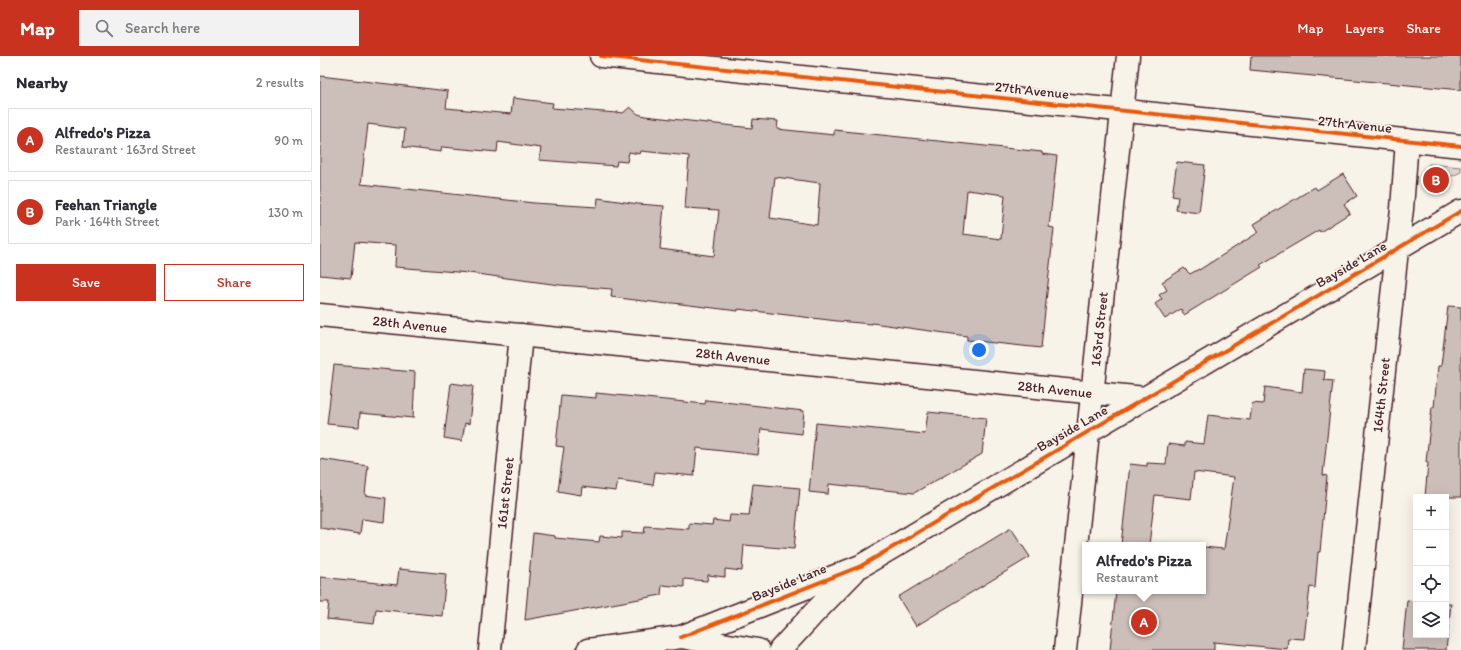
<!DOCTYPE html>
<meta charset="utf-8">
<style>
body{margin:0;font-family:Itim,sans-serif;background:#f2f2f3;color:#2b2b33}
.controls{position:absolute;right:12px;bottom:12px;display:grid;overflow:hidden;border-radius:0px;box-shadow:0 4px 16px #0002}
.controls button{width:36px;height:36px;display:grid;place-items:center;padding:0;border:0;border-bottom:1px solid #e1e1e2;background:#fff;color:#2b2b33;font:20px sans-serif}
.you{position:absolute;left:659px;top:294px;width:14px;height:14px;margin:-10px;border:3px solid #fff;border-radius:50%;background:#1a73e8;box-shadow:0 0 0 6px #1a73e833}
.badge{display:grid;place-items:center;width:26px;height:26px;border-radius:50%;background:#c8321e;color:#fff;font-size:13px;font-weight:700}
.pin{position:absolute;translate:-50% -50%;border:2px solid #fff;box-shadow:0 1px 4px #0006}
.popup{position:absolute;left:762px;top:486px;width:124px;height:52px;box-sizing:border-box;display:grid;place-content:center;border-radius:0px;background:#fff;filter:drop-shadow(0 1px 3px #0005);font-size:13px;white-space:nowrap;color:#7c7c81}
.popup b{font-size:15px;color:#2b2b33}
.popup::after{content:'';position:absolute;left:50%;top:100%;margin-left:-8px;border:8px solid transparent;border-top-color:#fff}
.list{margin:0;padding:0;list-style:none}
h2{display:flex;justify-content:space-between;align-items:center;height:52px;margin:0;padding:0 16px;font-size:17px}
h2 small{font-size:13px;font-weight:400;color:#7c7c81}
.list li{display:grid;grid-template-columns:26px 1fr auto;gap:12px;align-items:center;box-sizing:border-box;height:64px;margin:0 8px 8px;padding:0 8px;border:1px solid #e1e1e2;border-radius:0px}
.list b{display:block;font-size:15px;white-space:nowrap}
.list p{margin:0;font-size:13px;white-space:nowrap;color:#7c7c81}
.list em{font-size:13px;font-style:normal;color:#7c7c81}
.actions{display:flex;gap:8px;padding:12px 16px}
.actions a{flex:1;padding:9px 0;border:1px solid #c8321e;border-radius:0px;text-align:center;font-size:14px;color:#c8321e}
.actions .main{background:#c8321e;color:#fff}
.icon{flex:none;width:22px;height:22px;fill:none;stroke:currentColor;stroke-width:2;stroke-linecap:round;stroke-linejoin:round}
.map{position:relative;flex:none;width:1141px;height:594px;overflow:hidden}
header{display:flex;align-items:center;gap:24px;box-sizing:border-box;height:56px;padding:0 20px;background:#c8321e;color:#fff}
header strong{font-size:19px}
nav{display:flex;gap:22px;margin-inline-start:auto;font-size:14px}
.search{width:280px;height:36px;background:#f2f2f3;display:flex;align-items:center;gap:10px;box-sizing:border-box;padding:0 14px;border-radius:0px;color:#7c7c81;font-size:15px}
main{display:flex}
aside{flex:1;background:#fff}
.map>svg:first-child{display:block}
</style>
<header>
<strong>Map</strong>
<div class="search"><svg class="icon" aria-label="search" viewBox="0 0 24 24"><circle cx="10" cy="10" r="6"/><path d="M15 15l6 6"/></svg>Search here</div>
<nav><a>Map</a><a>Layers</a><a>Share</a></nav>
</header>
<main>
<aside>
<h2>Nearby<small>2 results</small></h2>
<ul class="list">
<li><span class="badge">A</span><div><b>Alfredo's Pizza</b><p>Restaurant · 163rd Street</p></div><em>90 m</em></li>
<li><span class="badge">B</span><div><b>Feehan Triangle</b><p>Park · 164th Street</p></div><em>130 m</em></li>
</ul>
<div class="actions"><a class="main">Save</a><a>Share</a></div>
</aside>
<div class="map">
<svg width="1141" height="594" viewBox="0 0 1141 594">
<rect width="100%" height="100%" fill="#f7f3e8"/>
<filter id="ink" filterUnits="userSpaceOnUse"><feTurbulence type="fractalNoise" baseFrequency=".025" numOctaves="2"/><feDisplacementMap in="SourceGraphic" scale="8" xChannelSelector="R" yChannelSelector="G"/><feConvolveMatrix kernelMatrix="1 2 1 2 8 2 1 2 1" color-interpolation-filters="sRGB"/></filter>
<g filter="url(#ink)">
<path fill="#ded4cc" stroke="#947a7c" d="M1109,108L1141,111V116L1107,132Z"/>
<g fill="#ccbfb9" stroke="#4a1f2b" fill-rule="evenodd">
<path d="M931,0H1141V34L930,14Z"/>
<path d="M0,20L128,35L126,52L191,58L193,42L233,47L232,52L297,57V56L303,57L310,51L318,58L325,60L432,72L433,63L458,65L457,73L514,79V74L722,96V98L737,100L729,171L734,172L721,292L647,284V280L552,267V268L517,265L418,253V255L353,247H348V248L291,241L292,233L240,229L149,217L75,211L76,189L35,186L31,222L0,219ZM48,68L85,73L83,91L121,96L122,91L177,96L178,86L221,92L219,104L296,110L297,105L307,106L309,96L320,98L321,95L369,100L365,152L399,154L394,200L340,193L344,150L318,148L278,142L277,151L214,147L41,128ZM455,121L500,127L497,169L450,162ZM647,134L685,139L681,183L643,178Z"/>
<path d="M857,106L885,109L879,157L856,154L858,141L852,140Z"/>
<path d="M1023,118L1037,140L1024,148L1030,157L1000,176L999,174L940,209L942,211L864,259L861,253L845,263L835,248L842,243L839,239L847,234L842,226L864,212L870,218L879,213V214L939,176L934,168L995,131L997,134Z"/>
<path d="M1128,250L1141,251V441H1105L1108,407L1106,406L1112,351H1114L1118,310H1121Z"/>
<path d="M14,309L95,316L93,362L40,357L39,371L7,368Z"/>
<path d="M984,313L1005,315L1004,324L1013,325L1003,419L1007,420L1000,496H998L995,532L990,531L984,583L968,582L967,593L894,586V594H790L796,535H883V491L904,493L914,421L874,416L871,443L835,439L829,489H801L810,408L827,410V407L846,408L848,388L865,390V386L884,388L888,359L930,364L932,347L943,348L945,331L982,336Z"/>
<path d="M131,327L153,330L149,368L145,367L142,385L124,382Z"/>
<path d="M276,337L385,348L386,344L484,355L482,378L441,373L438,399L377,392L374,420L335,416L333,429L298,424L296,435L262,431L261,439L238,435L244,391L236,390L241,339L276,342Z"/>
<path d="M608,356L666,362L662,398L594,437L509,428L508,438L489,436L496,367L605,378Z"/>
<path d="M0,403L48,410L45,439L66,442L64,466L42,463L40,478L0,472Z"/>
<path d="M433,428L480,432L474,493L424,489L422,515L405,513V521L388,519L387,525L364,523V531L342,529L341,539L205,564L213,477L235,480V482L279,486L280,480L302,482V476L324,477L325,470L369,473V467L392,469L393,464L409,466L410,459L429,460Z"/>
<path d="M691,472L710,501L596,570L578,541Z"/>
<path d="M79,513L126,518L122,560L56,553L54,568L7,563L9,546H0V521L77,529Z"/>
<path d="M1087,544L1096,545V579H1126V548H1131L1126,594H1082Z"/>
</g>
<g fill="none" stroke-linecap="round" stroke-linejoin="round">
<g stroke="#4a1f2b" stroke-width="25">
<g id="minor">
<path d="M281,0L1141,90"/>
<path d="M0,259L825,342"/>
<path d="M361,581L438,594"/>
<path d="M170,594L201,279"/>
<path d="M745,594L808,0"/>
<path d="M1034,594L1077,194L1082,153L1087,84"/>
</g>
</g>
<g stroke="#4a1f2b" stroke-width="25">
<g id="tertiary">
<path d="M268,594L361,581L541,510L1141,155"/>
<path d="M460,594L494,557L534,516"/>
</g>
</g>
<use href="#minor" stroke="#f7f3e8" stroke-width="22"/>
<use href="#tertiary" stroke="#f7f3e8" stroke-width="22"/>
<g stroke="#f7f3e8" stroke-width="6">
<g id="cycleway">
<path d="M281,0L1141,90"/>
<path d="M361,581L541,510L1141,155"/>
</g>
</g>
<use href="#cycleway" stroke="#e8590c" stroke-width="4"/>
</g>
</g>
<g text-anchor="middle" stroke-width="3.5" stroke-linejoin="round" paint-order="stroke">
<g font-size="14" fill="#4a1f2b" stroke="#f7f3e8">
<text transform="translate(712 34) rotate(6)" y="5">27th Avenue</text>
<text transform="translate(1035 68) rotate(6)" y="5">27th Avenue</text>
<text transform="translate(1031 208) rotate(-30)" y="5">Bayside Lane</text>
<text transform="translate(90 268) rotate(6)" y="5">28th Avenue</text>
<text transform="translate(779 273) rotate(-84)" y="5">163rd Street</text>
<text transform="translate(413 300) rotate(6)" y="5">28th Avenue</text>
<text transform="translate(735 333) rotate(6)" y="5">28th Avenue</text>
<text transform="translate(1061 339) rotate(-84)" y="5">164th Street</text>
<text transform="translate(752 372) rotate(-30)" y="5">Bayside Lane</text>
<text transform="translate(185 437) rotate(-84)" y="5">161st Street</text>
<text transform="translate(469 526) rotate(-22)" y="5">Bayside Lane</text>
</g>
</g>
</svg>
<div class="controls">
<button>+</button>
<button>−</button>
<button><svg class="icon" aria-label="locate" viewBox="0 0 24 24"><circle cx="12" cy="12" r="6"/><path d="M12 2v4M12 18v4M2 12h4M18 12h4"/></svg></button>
<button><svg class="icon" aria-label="layers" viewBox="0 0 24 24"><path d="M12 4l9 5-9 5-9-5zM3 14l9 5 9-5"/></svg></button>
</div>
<div class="you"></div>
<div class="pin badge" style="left:824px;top:566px">A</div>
<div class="popup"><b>Alfredo's Pizza</b>Restaurant</div>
<div class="pin badge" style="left:1116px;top:124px">B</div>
</div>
</main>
